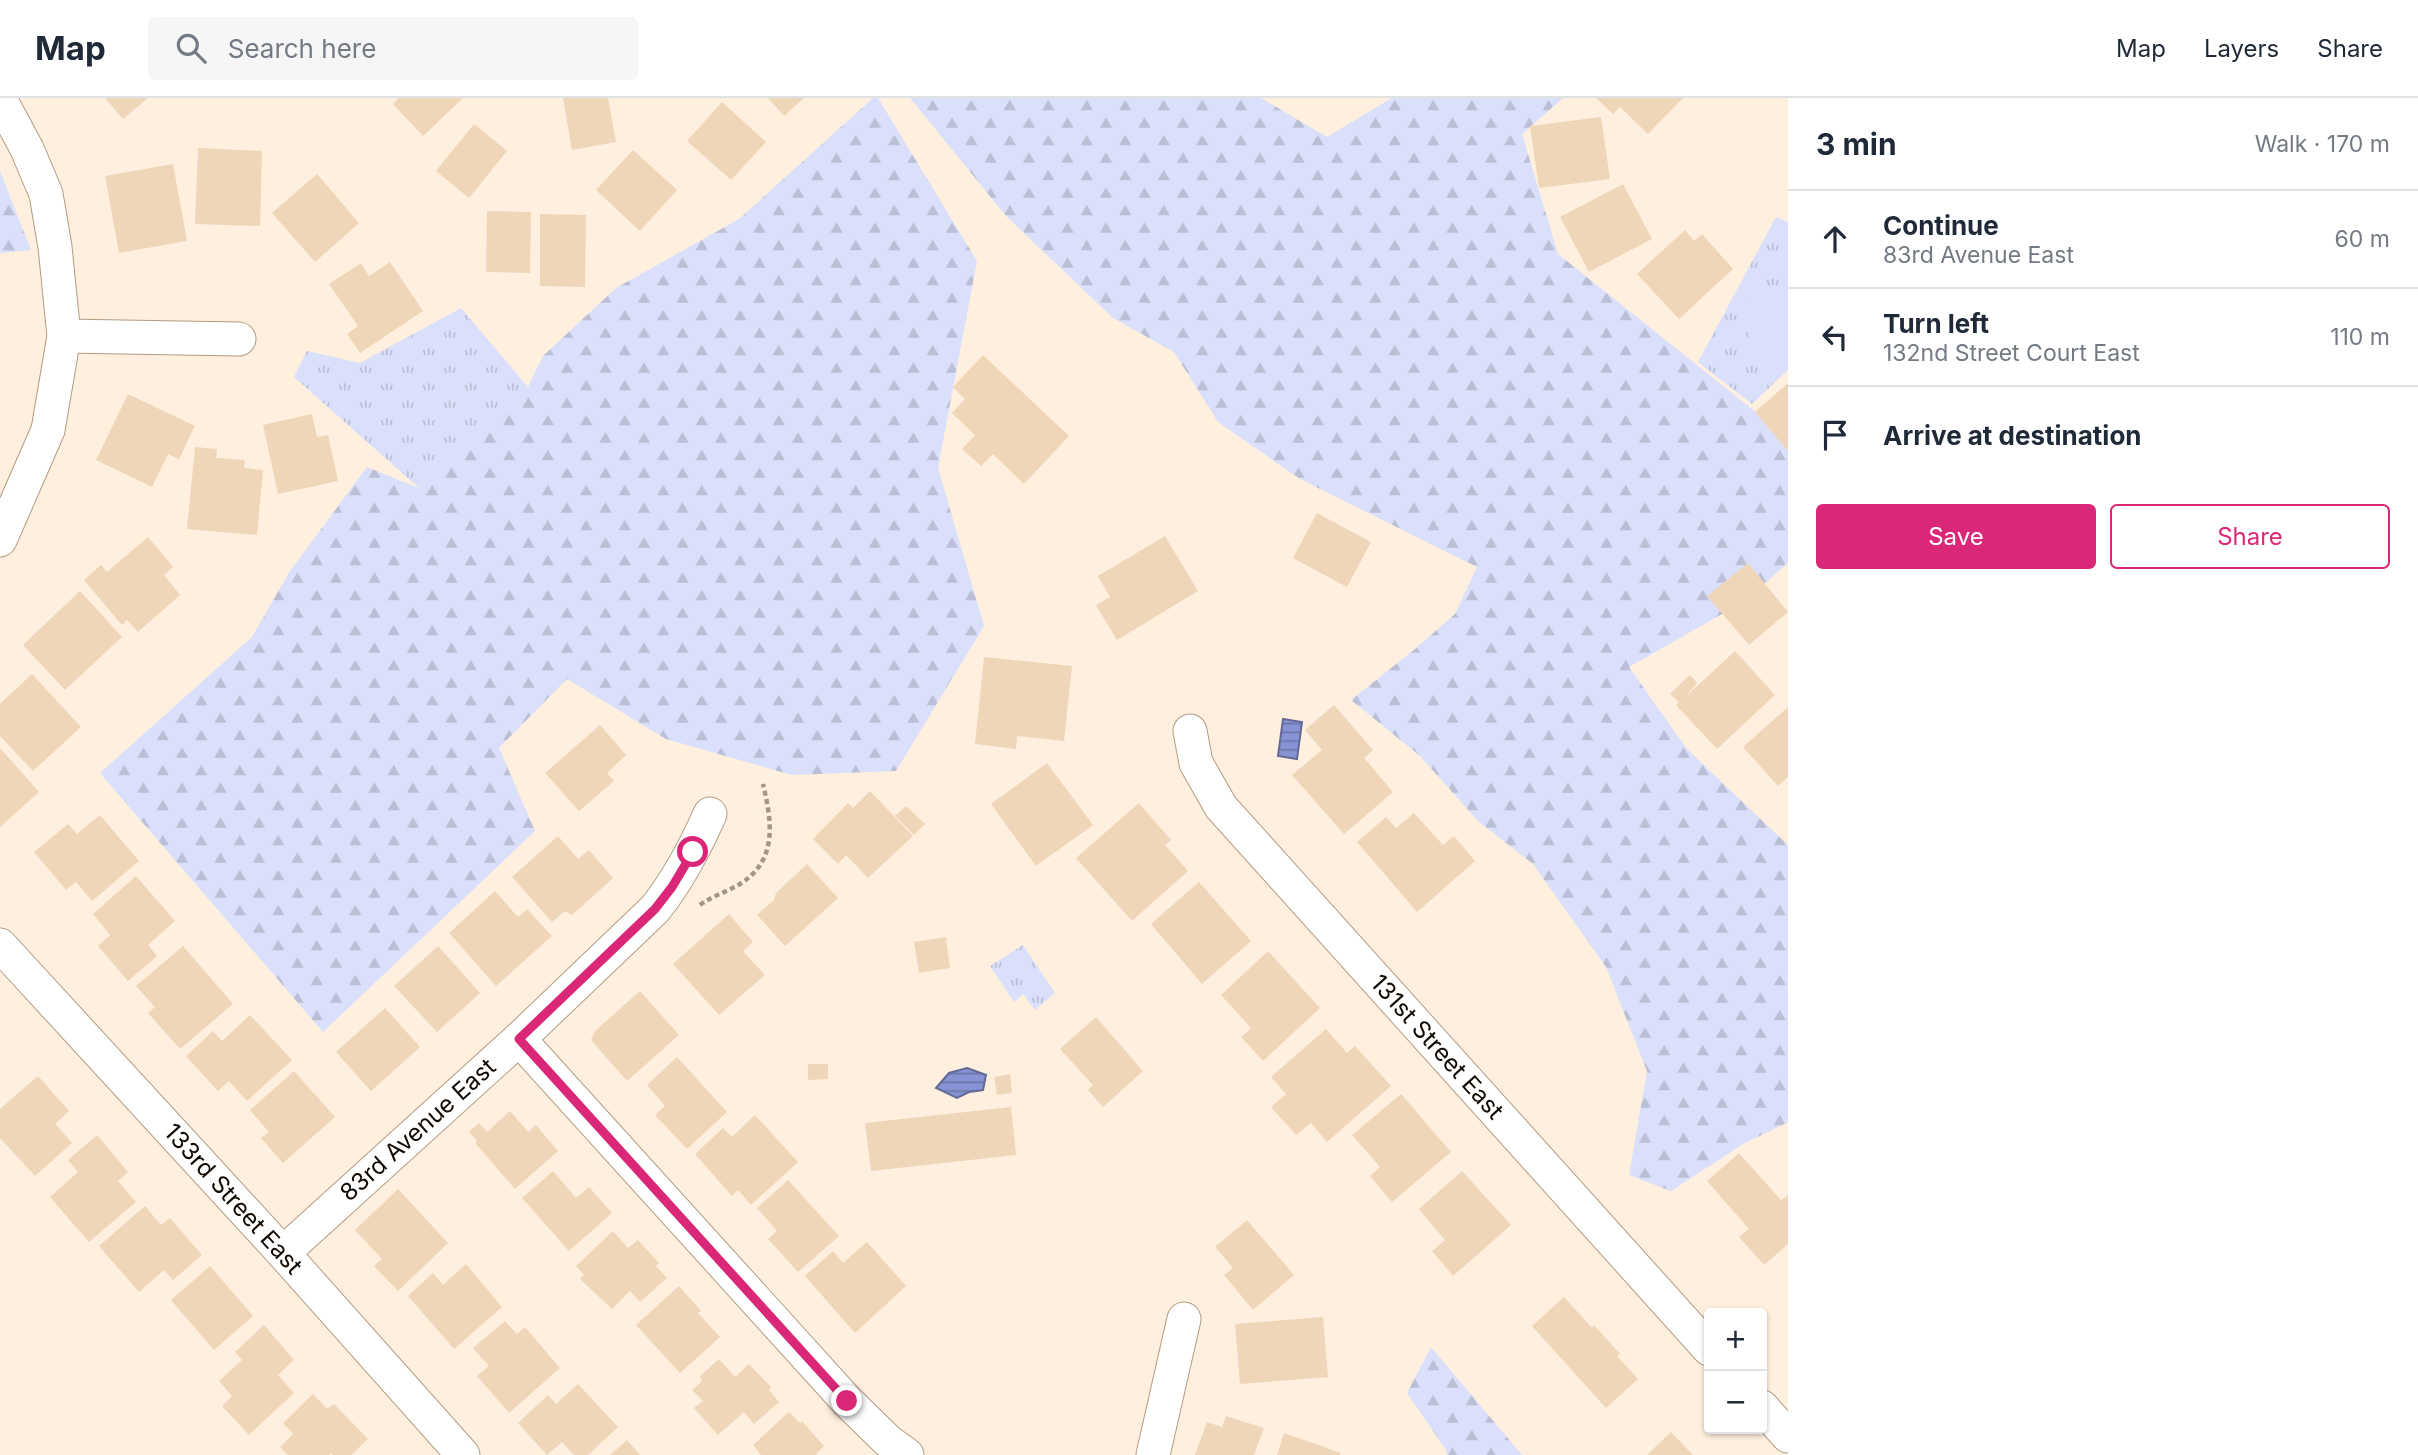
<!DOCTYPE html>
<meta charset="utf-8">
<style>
body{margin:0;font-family:Inter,sans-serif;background:#f6f6f7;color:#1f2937}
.controls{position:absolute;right:21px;bottom:21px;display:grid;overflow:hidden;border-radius:7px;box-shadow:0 2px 5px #0004}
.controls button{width:63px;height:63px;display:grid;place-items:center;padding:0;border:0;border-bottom:2px solid #e0e1e3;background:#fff;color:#1f2937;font:35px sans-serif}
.stop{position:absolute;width:21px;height:21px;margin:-16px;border:5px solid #db2777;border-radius:50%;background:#fff}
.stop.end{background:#db2777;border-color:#fff;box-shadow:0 2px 7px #0008}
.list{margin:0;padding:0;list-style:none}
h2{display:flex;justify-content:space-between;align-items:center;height:91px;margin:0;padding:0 28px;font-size:30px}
h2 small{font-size:23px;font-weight:400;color:#747a83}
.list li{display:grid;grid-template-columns:46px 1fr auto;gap:21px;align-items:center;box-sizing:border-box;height:98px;padding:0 28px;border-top:2px solid #e0e1e3}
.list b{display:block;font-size:26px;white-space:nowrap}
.list p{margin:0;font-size:23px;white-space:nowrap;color:#747a83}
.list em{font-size:23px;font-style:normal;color:#747a83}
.actions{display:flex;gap:14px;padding:21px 28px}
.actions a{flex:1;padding:16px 0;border:2px solid #db2777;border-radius:7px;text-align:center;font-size:24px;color:#db2777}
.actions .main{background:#db2777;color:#fff}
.icon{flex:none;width:38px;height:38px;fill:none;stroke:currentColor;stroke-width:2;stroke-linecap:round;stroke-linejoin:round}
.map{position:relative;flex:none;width:1788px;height:1357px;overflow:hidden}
header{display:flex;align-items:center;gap:42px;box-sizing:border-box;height:98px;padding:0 35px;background:#fff;border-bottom:2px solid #e0e1e3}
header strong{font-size:33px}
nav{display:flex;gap:38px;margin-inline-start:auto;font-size:24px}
.search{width:490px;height:63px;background:#f6f6f7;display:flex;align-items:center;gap:18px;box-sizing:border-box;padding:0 24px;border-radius:7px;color:#747a83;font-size:26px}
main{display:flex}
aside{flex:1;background:#fff}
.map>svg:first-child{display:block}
</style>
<header>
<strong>Map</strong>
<div class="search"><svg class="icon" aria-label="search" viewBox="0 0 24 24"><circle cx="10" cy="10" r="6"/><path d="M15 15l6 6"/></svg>Search here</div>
<nav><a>Map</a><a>Layers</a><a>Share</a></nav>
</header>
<main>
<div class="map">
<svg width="1788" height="1357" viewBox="0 0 1788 1357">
<defs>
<pattern id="forest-firs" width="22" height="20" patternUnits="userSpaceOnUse" patternTransform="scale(1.75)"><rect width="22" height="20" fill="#dae0fb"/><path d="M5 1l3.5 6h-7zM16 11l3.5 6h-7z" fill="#babfd6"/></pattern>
<pattern id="park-tufts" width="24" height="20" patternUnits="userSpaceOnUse" patternTransform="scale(1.75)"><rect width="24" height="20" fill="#dae0fb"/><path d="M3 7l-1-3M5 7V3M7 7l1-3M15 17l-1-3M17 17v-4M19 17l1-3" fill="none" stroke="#babfd6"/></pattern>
<pattern id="water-rules" width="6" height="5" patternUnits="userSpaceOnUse" patternTransform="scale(1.75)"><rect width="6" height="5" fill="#8793d4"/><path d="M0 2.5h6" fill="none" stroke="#6d76aa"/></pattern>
</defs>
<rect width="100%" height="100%" fill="#ffefde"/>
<g fill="url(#forest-firs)">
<path d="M873,0H878L977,163L938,370L984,528L896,673L792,677L666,641L567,581L499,650L535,733L323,934L100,675L252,539L290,473L367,369L419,390L528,289L543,258L616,190L739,121Z"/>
<path d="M910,0H1261L1327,39L1392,0H1563L1522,36L1558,156L1788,340V465L1745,503L1629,569L1687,651L1788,747V1024L1745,1045L1671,1093L1629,1077L1647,973L1606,869L1533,766L1479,724L1420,658L1351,602L1415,551L1455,516L1477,469L1300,381L1218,324L1174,254L1113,220L1006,118Z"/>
<path d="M0,73L31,152L0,155Z"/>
<path d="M1431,1249L1522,1357H1447L1446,1352L1407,1295Z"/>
</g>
<g fill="url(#park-tufts)">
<path d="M1776,119L1788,124V272L1752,306L1698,264Z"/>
<path d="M461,210L528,289L419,390L294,279L307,253L360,265Z"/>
<path d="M1023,847L1055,895L1035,912L1023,896L1014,904L990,868Z"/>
</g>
<path fill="#dae0fb" d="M1786,188L1788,259L1750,262L1745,190Z"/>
<g fill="url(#water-rules)" stroke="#646a95" stroke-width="2">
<path d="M1283,621L1302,624L1297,661L1278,658Z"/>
<path d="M967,970L986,977L983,992L969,994L957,1000L936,990L949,975Z"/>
</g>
<g fill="#efd6b9">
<path d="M105,0H148L123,21Z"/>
<path d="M399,0H463L423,38L393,6Z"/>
<path d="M563,0H608L616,44L572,52Z"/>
<path d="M768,0H804L784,18Z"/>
<path d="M1596,0H1683L1648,36L1620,9L1613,16Z"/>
<path d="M722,4L766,44L731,82L687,43Z"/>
<path d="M1601,19L1610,81L1539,90L1530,28Z"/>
<path d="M474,26L507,53L469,100L436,73Z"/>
<path d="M198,50L262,53L260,128L195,126Z"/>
<path d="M633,52L677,92L640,133L596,92Z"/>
<path d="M173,66L187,143L119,155L105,78Z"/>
<path d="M317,76L359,125L315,164L272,115Z"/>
<path d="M1623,86L1652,141L1589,174L1560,119Z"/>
<path d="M487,113L531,114L530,175L486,174Z"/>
<path d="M540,116L586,117L585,189L540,188Z"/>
<path d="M1685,132L1694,143L1702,136L1733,171L1679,221L1637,176Z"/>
<path d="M390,164L423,213L360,255L347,236L358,228L329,186L361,165L369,178Z"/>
<path d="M983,257L1069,338L1024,386L993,356L981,368L962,351L975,337L952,315L965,301L953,289Z"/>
<path d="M1788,285V353L1755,314Z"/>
<path d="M128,296L195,328L179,361L168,356L152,389L96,362Z"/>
<path d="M312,316L317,339L328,337L338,383L278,396L263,327Z"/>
<path d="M195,349L217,351L216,360L245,362L244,370L263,372L257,437L187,431Z"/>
<path d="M1317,415L1371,444L1347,489L1293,460Z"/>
<path d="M1165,438L1198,493L1117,542L1096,507L1110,499L1098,478Z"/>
<path d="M148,439L173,469L164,477L180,497L138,534L127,522L122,527L84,482L101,467L107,474Z"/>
<path d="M1748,465L1788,514L1749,547L1707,498Z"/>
<path d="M80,493L122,539L65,592L23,547Z"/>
<path d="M1735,553L1775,597L1717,651L1676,607L1679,604L1670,596L1690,577L1697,585L1685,599Z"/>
<path d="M984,559L1072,568L1064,643L1017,638L1016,651L975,646Z"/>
<path d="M32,576L81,629L33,673L0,638V606Z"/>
<path d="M1334,607L1373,652L1364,660L1393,694L1344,736L1292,677L1322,652L1305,632Z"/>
<path d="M1788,609V679L1778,688L1743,649Z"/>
<path d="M600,627L626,657L607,675L614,683L579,713L545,675Z"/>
<path d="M0,650L39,694L0,729Z"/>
<path d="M1047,665L1093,727L1036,768L991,706Z"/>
<path d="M870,693L913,738L868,780L846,757L838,766L813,741L848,705L853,710Z"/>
<path d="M1139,705L1171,742L1165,747L1188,773L1132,823L1076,760Z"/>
<path d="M906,708L925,726L914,737L895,718Z"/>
<path d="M1414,715L1443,747L1454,738L1475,763L1417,814L1357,744L1386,719L1396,730Z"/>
<path d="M100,717L139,763L92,803L76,784L66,792L34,754L68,726L77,736Z"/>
<path d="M558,738L578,761L589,752L613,780L572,817L565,813L552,824L512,779Z"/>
<path d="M807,766L838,800L785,848L757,817L774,802L776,795Z"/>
<path d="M136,778L175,823L148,847L157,858L128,883L98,848L110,837L93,816Z"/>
<path d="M1199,784L1251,843L1202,886L1151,826Z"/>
<path d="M495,793L518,819L527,811L552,838L496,888L449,835Z"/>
<path d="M729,816L753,844L743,853L765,877L719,917L673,866Z"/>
<path d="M946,839L950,870L919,875L914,844Z"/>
<path d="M183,848L233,906L180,951L148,915L155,909L136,888Z"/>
<path d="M438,848L480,895L437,934L394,888Z"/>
<path d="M1268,853L1320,910L1263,963L1241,939L1251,930L1221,897Z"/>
<path d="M640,893L679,937L627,983L591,942L595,933Z"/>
<path d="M385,910L420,949L371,993L336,954Z"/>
<path d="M250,917L292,962L247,1003L229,983L218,993L186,958L213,933L222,943Z"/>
<path d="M1096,919L1143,973L1103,1009L1088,992L1093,987L1060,951Z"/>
<path d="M1326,931L1347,955L1355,948L1391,988L1327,1044L1311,1025L1296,1037L1271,1009L1286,996L1271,979Z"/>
<path d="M677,959L727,1014L687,1051L655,1017L665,1008L647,987Z"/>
<path d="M808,966H828V981L808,982Z"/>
<path d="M294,973L335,1019L283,1065L261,1040L269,1034L250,1012Z"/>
<path d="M1010,976L1012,995L997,997L994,979Z"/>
<path d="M38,978L69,1013L55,1026L72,1045L35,1078L0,1040V1011Z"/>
<path d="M1401,996L1451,1054L1392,1104L1370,1078L1380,1069L1352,1037Z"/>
<path d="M1011,1009L1016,1057L871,1073L865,1025Z"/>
<path d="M510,1013L528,1034L536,1027L558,1053L515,1091L475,1045L477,1043L469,1034L479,1025L487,1034Z"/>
<path d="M755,1017L798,1064L751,1107L738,1092L732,1098L695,1056L723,1030L732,1039Z"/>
<path d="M97,1037L128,1074L118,1083L136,1104L89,1144L50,1099L78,1074L68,1062Z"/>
<path d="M1739,1055L1781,1102L1788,1097V1146L1764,1167L1739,1139L1749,1131L1707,1083Z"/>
<path d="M553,1073L576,1100L589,1089L612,1115L569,1153L522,1100Z"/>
<path d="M1462,1073L1511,1127L1453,1178L1432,1153L1445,1142L1419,1111Z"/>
<path d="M788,1082L839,1138L798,1174L768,1141L777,1133L757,1110Z"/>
<path d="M398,1091L448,1145L398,1193L374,1168L382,1161L355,1132Z"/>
<path d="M145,1108L161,1127L170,1120L202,1157L173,1182L164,1172L139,1194L99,1148Z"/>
<path d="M1247,1122L1294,1177L1253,1212L1224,1177L1233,1170L1215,1149Z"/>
<path d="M613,1133L628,1150L638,1142L659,1165L656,1168L667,1180L640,1204L630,1193L612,1211L580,1181L584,1177L576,1168Z"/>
<path d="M867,1144L906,1188L855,1235L805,1178L833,1153L843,1165Z"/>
<path d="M466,1166L502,1209L454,1251L408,1198L433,1175L443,1187Z"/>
<path d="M210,1168L253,1218L214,1252L171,1202Z"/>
<path d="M679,1188L701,1213L698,1215L720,1239L680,1275L636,1227Z"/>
<path d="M1564,1199L1592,1230L1594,1227L1620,1256L1617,1258L1638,1281L1606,1310L1532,1228Z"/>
<path d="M1323,1219L1328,1279L1240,1286L1235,1226Z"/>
<path d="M505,1223L517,1236L525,1229L560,1270L509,1315L477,1278L489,1268L473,1250Z"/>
<path d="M264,1227L294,1262L278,1277L294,1295L249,1337L222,1308L232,1298L219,1283L242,1262L235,1254Z"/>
<path d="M719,1261L735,1279L749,1266L771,1289L769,1292L779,1304L754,1326L744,1314L718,1337L694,1310L703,1303L692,1292L702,1283L700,1278Z"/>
<path d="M578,1286L618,1329L588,1357H574L562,1344L547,1357L518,1325L548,1297L556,1306Z"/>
<path d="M313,1296L327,1311L334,1306L368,1341L351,1357H333L331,1355L329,1357H288L280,1349L293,1336L283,1325Z"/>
<path d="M789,1314L800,1325L802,1323L824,1348L816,1356L817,1357H761L753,1347Z"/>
<path d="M1226,1318L1264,1330L1254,1357H1195L1207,1324L1222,1329Z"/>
<path d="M1671,1334L1693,1357H1647Z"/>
<path d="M1284,1335L1341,1355L1340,1357H1277Z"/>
<path d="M627,1342L640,1357H610Z"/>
</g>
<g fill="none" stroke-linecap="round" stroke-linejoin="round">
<g stroke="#b39b80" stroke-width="35">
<g id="street">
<path d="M0,1L27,51L46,96L55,149L64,238L48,332L0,442"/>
<path d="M64,238L239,241"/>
<path d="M1190,633L1196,665L1221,709L1709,1251"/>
<path d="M0,847L283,1155L463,1357"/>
<path d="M519,941L847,1303L889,1344L907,1357"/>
<path d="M283,1155L519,941L655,811C678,782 695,750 710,716"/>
<path d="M1762,1309L1788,1338"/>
<path d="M1153,1357L1184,1221"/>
</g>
</g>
<path stroke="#a39689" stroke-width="4.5" stroke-dasharray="5 3.5" stroke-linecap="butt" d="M700,807C712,798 727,794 740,786C778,762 772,724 763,686"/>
<use href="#street" stroke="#fff" stroke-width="33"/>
</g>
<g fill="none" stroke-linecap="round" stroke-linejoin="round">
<path stroke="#db2777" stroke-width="9" d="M693,754L672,789L655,811L519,941L847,1303"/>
</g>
<g text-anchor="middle" stroke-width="5" stroke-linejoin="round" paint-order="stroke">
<g font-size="24" fill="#120a03" stroke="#fff">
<text transform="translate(1437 949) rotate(48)" y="8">131st Street East</text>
<text transform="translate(418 1032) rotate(-42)" y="8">83rd Avenue East</text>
<text transform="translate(233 1101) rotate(48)" y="8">133rd Street East</text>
</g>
</g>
</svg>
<div class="controls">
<button>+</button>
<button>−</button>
</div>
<div class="stop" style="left:693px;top:754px"></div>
<div class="stop end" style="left:847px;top:1303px"></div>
</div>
<aside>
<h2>3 min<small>Walk · 170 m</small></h2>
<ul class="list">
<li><svg class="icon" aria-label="ahead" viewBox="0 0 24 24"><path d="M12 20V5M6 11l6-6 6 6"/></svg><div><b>Continue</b><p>83rd Avenue East</p></div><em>60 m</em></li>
<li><svg class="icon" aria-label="left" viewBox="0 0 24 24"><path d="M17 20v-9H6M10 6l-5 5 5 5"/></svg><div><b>Turn left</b><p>132nd Street Court East</p></div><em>110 m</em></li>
<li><svg class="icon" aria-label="arrive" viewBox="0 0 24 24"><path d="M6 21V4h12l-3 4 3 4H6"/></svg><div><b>Arrive at destination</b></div></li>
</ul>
<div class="actions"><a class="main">Save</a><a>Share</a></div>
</aside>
</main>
